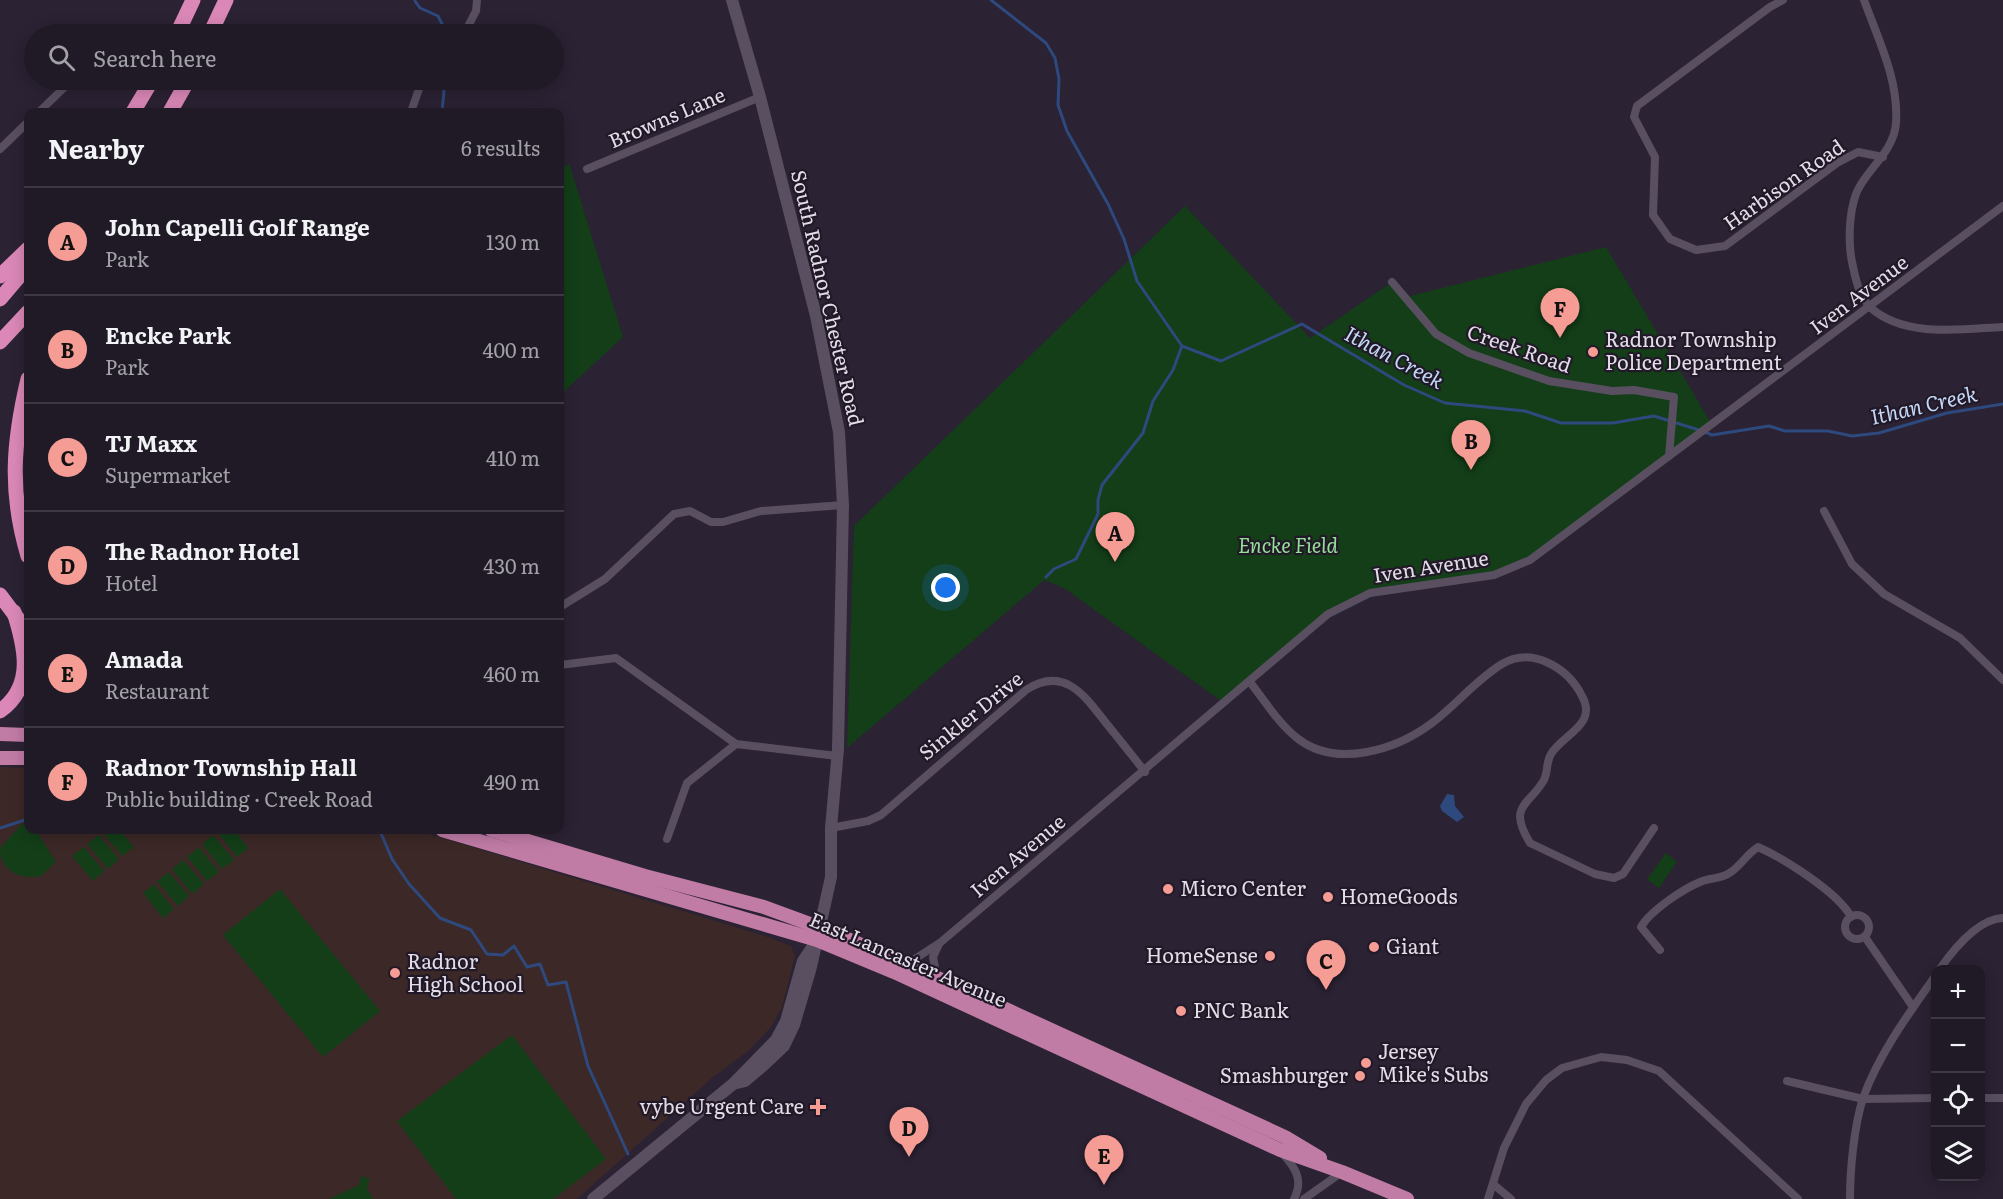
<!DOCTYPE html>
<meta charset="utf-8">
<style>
body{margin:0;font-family:Literata,serif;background:#2d2732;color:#f1f3f6}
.controls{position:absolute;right:18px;bottom:18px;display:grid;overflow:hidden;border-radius:12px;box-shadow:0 3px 15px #0003}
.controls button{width:54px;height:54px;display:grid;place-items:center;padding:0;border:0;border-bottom:2px solid #3d3843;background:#201a26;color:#f1f3f6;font:30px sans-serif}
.you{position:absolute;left:946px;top:588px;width:21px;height:21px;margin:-15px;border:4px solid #fff;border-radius:50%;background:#1a73e8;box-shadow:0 0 0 9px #1a73e833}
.badge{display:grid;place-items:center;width:39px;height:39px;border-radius:50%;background:#f59c94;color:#111;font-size:20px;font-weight:700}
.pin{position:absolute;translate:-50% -50px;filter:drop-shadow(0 2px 3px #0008)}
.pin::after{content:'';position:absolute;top:32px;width:21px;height:18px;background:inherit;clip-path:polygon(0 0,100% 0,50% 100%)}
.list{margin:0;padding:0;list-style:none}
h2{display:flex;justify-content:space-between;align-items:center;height:78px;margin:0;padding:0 24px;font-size:26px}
h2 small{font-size:20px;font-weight:400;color:#a2a1a7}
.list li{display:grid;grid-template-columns:39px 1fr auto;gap:18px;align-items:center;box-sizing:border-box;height:108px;padding:0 24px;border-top:2px solid #3d3843}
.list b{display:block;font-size:22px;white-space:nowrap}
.list p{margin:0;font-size:20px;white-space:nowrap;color:#a2a1a7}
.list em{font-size:20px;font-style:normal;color:#a2a1a7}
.icon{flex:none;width:33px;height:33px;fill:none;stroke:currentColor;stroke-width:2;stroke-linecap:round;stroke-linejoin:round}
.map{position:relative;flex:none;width:2003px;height:1199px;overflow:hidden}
.search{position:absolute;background:#201a26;box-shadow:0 3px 15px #0003;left:24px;top:24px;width:540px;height:66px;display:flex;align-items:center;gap:15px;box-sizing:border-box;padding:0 21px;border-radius:33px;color:#a2a1a7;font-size:22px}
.panel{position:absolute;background:#201a26;box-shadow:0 3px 15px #0003;left:24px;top:108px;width:540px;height:726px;border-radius:12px}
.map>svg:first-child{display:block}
</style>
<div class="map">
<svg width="2003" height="1199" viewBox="0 0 2003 1199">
<rect width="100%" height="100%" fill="#2b2233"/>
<path fill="#3c2827" d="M0,767L28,768V830H416L771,938L791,946L795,956L782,1007L771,1027L748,1051L712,1078L577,1199H0Z"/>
<g fill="#133e18">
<path d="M569,163L623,337L560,395V171Z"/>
<path d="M1185,206L1310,338L1392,282L1406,297L1606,247L1711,423L1530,560L1494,575L1370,593L1328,614L1224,703L1064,588L1044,580L847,748L854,526Z"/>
<path d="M23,823L28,824V830H40L39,835L56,862L41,876C20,880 0,871 0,848Z"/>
<path d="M105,830H119L134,847L122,856L102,832Z"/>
<path d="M220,830H234L248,848L237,857L217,832Z"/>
<path d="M99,835L119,859L108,869L87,844Z"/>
<path d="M213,835L234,860L222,869L202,844Z"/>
<path d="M84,847L104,871L93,881L72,856Z"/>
<path d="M199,847L219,872L207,881L187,857Z"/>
<path d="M1666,853L1677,862L1659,888L1647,879Z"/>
<path d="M183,860L204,884L192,894L172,869Z"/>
<path d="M169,872L189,896L178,906L157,881Z"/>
<path d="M154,884L174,909L163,918L143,893Z"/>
<path d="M280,889L380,1011L323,1057L223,935Z"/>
<path d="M512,1035L606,1159L553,1199H456L397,1121Z"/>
<path d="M361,1176L370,1179L367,1188L373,1199H329L359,1185Z"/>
</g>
<path fill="#2d497d" d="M1447,794L1454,795L1455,806L1464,817L1457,822L1442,811L1440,806Z"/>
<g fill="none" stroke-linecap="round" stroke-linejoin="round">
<g stroke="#2d497d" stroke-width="3">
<path d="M991,0L1046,43L1055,58L1059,79L1058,105L1067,131L1108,204L1124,239L1137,281L1182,346L1221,361L1302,324L1404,385L1445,403L1525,411L1561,423H1613L1654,416L1699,430"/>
<path d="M415,1L420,8L438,16L447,34"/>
<path d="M442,112L445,80"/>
<path d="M1705,432L1712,435L1769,426L1785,431H1828L1852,436L1879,433L1947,413L2003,404"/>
<path d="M1046,577L1054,569L1076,559L1098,514V500L1102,485L1143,433L1153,401L1173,370L1182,346"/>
<path d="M0,828L28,819"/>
<path d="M380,831L392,859L409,884L440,918L471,930L487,954L503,955L514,946L527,967L540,964L548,985L566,982L588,1066L628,1154"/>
</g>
<g stroke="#594f61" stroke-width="8">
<path d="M1783,0L1770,7L1637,106L1634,117L1655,157L1653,215L1670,239L1696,250L1725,246L1837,163L1858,152L1883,157"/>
<path d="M1864,0C1878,39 1899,80 1896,123C1894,153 1864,171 1856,194C1849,213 1848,242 1852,262C1855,277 1859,297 1871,308C1905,338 1961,329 2003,327"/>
<path d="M464,34L476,11L477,0"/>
<path d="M39,112L72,80"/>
<path d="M411,112L422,80"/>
<path d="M0,149L28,122"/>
<path d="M587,169L760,97"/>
<path d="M1392,282L1436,334L1469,353L1549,381L1612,391L1634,390L1674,397L1669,456"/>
<path d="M1824,511L1852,564L1884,594L1960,638L2003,680"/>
<path d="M560,607L605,579L674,514L690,511L711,522H723L761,511L843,505"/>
<path d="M560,665L616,658L736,744"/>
<path d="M1250,682C1264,700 1279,724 1297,738C1336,769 1396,750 1432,723C1456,705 1477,679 1502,664C1532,646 1568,668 1582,696C1598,725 1563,734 1551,754C1546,762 1548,772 1544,780C1529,806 1507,805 1530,843L1595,874L1614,878L1623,874L1654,828"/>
<path d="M831,828L868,821L881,815L1026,690C1064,665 1085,696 1106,723C1119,739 1132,755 1145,772"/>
<path d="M667,839L687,783L736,744L837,756"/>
<circle cx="1857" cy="927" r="12"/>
<path d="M1865,937L1913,1007"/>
<path d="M1660,950L1641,927C1650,911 1683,889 1700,882C1711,877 1720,880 1731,872C1741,865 1747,854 1758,847C1783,858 1839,893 1851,917"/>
<path d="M907,964L941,942L1328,614L1370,593L1494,575L1530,560L2003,206"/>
<path d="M1939,970C1953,950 1978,919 2003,918"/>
<path d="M937,978L933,957L939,944"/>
<path d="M1787,1081L1863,1099L1936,1098"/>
<path d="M1980,1098H2003"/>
<path d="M1282,1153C1295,1167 1304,1180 1294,1199"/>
<path d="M1493,1184L1511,1199"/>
<path d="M1304,1199L1342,1172"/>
<path d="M1488,1199L1504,1148L1526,1104L1546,1080L1562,1068L1601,1057L1627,1060L1659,1071L1798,1199"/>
<path d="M1850,1199C1850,1169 1854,1127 1863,1098C1879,1054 1909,1013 1936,975"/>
</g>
<g stroke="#594f61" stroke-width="12">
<path d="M732,0L760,97L816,316L839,432L843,505L838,749L831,828V877L811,967L794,1025L784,1046L765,1064L745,1081L733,1084"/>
<path d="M593,1199L733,1084L776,1040L786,1021L803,961L813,946"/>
</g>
<g stroke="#c17ca6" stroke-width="14">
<path d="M0,734L28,735"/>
<path d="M0,758H28"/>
<path d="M442,830L817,940L894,972L1280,1150L1342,1172L1407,1199"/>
<path d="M491,830L645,876L764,907L821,928L907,964L1285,1137L1320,1158"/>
</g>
<g stroke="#db88b8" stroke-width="15">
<path d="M177,34L193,0"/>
<path d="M210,34L226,0"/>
<path d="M133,112L152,80"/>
<path d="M170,112L188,80"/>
<path d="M0,276L28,249"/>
<path d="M0,299L28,266"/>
<path d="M0,342L28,312"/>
<path d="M28,379C13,442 9,492 28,556"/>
<path d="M0,595L18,619"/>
<path d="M0,711C35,686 25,647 14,612"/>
</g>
</g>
<g fill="#f59c94" stroke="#221928" stroke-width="2">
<circle cx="1593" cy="352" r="6"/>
<circle cx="1168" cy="889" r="6"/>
<circle cx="1328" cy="897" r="6"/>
<circle cx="1374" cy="947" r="6"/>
<circle cx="1270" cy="956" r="6"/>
<circle cx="395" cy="973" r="6"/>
<circle cx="1181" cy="1011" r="6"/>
<circle cx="1366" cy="1063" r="6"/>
<circle cx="1360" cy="1076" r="6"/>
<path d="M815 1098h6v6h6v6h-6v6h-6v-6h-6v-6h6z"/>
</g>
<g text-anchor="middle" stroke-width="4.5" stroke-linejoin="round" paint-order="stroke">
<g font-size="20" fill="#e3dde8" stroke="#221928">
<text transform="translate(667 118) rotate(-23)" y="7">Browns Lane</text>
<text transform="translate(1784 185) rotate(-35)" y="7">Harbison Road</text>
<text transform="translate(1859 295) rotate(-37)" y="7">Iven Avenue</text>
<text transform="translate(827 298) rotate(77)" y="7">South Radnor Chester Road</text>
<text transform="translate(1519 349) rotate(19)" y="7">Creek Road</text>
<text transform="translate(1431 567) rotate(-9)" y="7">Iven Avenue</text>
<text transform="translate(971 716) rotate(-39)" y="7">Sinkler Drive</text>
<text transform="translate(1018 856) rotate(-40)" y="7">Iven Avenue</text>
<text transform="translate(908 960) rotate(23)" y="7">East Lancaster Avenue</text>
</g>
<g font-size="20" fill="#e3dde8" stroke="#221928" text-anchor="start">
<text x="1605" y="347">Radnor Township<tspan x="1605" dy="23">Police Department</tspan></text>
<text x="1180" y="896">Micro Center</text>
<text x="1340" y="904">HomeGoods</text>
<text x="1386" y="954">Giant</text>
<text x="1258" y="963" text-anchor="end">HomeSense</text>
<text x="407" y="969">Radnor<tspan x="407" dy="23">High School</tspan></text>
<text x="1193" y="1018">PNC Bank</text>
<text x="1378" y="1059">Jersey<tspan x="1378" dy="23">Mike's Subs</tspan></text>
<text x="1348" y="1083" text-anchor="end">Smashburger</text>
<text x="804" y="1114" text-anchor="end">vybe Urgent Care</text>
</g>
<g font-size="20" font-style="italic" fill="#95df98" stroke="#221928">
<text x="1288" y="553">Encke Field</text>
</g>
<g font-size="21" font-style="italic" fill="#c4d7f7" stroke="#221928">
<text transform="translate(1394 358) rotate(28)" y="7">Ithan Creek</text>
<text transform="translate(1924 406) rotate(-13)" y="7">Ithan Creek</text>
</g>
</g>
</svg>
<div class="controls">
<button>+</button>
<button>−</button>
<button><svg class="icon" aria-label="locate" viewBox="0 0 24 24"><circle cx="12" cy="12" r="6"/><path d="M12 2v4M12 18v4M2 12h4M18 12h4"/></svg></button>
<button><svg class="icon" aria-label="layers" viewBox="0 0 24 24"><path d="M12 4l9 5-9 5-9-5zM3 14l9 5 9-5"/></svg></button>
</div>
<div class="you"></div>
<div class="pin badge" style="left:1115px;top:562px">A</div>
<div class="pin badge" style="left:1471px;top:470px">B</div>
<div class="pin badge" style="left:1326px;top:990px">C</div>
<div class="pin badge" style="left:909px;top:1157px">D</div>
<div class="pin badge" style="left:1104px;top:1185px">E</div>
<div class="pin badge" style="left:1560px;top:338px">F</div>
<div class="search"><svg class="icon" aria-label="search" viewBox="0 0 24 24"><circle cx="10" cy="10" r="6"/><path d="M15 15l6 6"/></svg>Search here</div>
<section class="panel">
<h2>Nearby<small>6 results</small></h2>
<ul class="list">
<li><span class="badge">A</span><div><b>John Capelli Golf Range</b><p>Park</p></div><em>130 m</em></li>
<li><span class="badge">B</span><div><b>Encke Park</b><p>Park</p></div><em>400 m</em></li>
<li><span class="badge">C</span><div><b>TJ Maxx</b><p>Supermarket</p></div><em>410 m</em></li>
<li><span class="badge">D</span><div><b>The Radnor Hotel</b><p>Hotel</p></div><em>430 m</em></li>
<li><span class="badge">E</span><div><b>Amada</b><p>Restaurant</p></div><em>460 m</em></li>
<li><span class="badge">F</span><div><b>Radnor Township Hall</b><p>Public building · Creek Road</p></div><em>490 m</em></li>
</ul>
</section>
</div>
